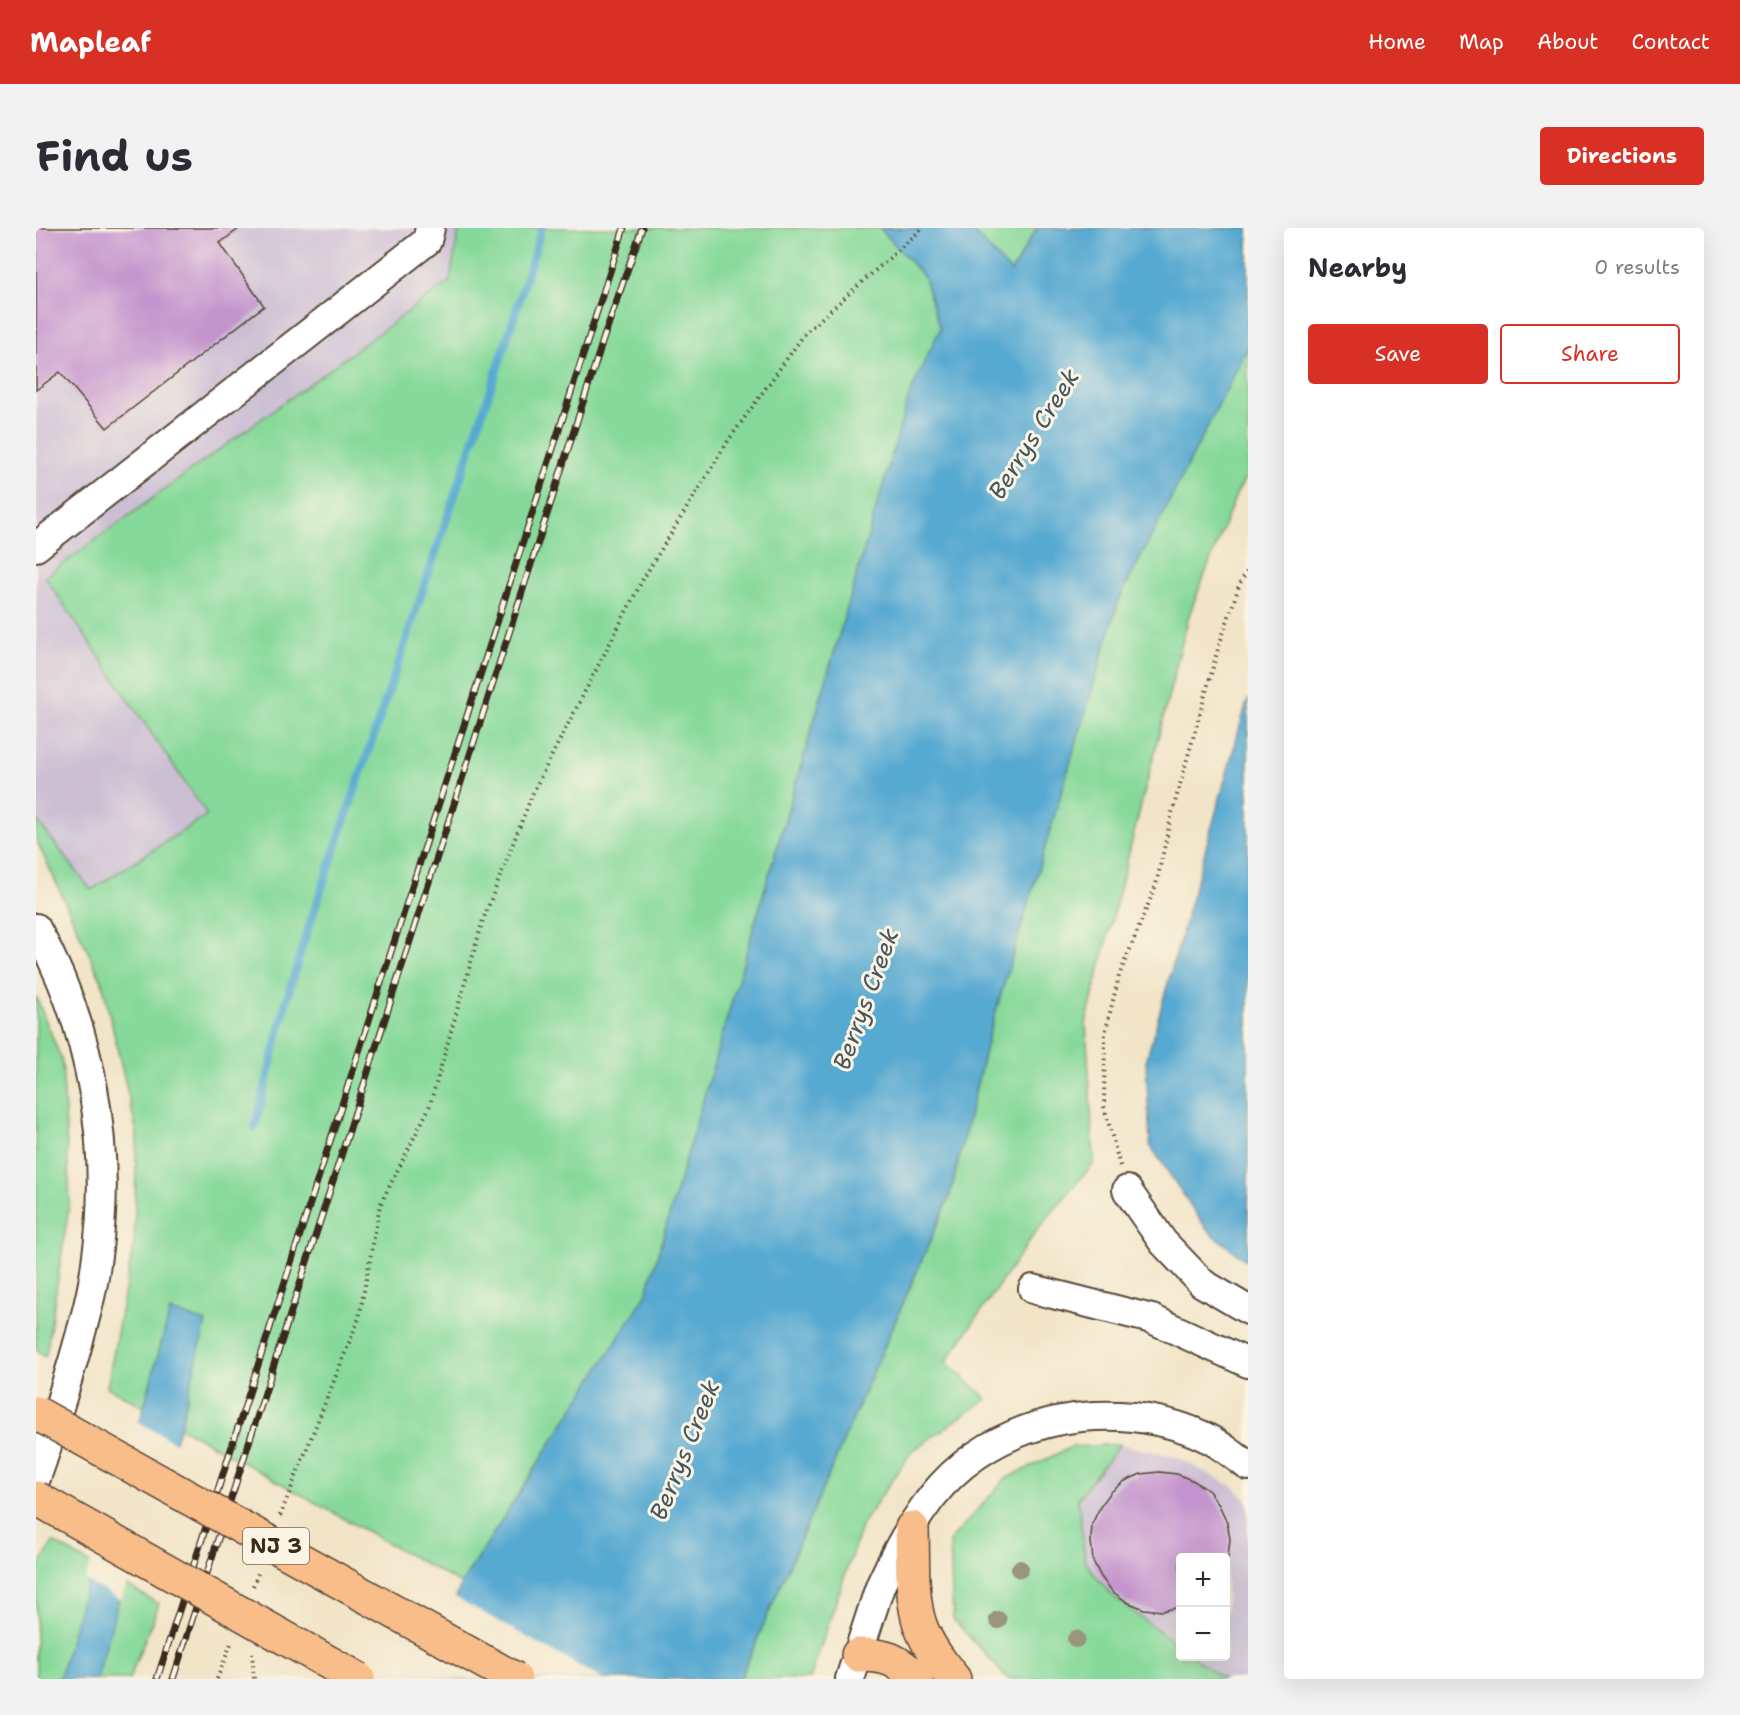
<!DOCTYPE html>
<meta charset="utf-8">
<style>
body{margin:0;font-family:"Shantell Sans",sans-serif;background:#f2f2f3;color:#2b2b33}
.controls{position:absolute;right:18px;bottom:18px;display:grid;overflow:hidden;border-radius:6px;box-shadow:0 6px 24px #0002}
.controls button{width:54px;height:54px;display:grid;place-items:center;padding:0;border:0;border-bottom:2px solid #e1e1e2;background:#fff;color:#2b2b33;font:30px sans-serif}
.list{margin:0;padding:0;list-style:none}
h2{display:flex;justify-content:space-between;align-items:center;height:78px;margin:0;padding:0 24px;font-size:26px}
h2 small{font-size:20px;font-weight:400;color:#7c7c81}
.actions{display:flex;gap:12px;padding:18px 24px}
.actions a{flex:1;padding:14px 0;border:2px solid #d93025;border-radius:6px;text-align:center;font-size:21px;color:#d93025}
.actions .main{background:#d93025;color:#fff}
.map{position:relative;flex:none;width:1212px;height:1451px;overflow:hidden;border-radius:6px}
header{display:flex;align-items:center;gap:36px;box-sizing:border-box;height:84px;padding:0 30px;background:#d93025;color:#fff}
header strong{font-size:28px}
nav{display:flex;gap:33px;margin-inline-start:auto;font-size:21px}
.intro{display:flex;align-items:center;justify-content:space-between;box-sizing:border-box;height:144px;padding:0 36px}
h1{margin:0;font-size:42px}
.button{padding:15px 27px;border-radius:6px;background:#d93025;color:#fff;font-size:21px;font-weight:700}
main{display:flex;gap:36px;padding:0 36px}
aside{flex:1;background:#fff;border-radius:6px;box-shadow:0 6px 24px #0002}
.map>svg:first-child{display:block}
</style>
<header>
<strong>Mapleaf</strong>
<nav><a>Home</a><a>Map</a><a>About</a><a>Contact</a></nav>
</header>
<div class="intro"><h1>Find us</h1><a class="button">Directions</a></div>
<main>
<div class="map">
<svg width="1212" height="1451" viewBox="0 0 1212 1451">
<rect width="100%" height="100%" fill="#fcf5e5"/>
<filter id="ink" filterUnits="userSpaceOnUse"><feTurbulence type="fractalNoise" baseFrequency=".0167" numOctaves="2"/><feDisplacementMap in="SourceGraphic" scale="12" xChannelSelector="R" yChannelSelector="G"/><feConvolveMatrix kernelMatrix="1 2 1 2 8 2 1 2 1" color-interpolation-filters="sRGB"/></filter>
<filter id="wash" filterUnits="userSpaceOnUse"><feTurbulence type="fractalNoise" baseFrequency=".008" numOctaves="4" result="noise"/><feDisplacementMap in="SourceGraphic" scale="24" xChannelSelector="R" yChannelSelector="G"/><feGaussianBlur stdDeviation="1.35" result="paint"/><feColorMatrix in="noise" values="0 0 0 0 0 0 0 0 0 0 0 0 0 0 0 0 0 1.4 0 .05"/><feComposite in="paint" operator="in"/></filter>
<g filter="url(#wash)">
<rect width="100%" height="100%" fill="#f2e4c7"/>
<g fill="#ccbfd4">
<path d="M0,0H423L414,53L9,349L172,587L54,663L0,591Z"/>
<path d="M1084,1216L1140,1229L1198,1259L1212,1274V1451H1187L1157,1429L1190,1428V1330H1144V1419L1074,1366L1049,1334L1042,1270Z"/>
</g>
<g fill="#86d99a" stroke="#60825c" stroke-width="1.5">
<path d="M423,0H844L888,49L904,101L874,165L610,1067L425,1356L144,1199L170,1094L134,1083L108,1179L71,1159L98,1014L101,905L66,754L0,611V591L55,662L171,587L9,349L414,53Z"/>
<path d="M934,0H1001L975,44Z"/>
<path d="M1212,119V245L1201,264L1153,387L1050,795L1058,935L1001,1002L910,1134L951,1171L876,1223L826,1296L774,1451H704L914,967L953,806L1083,372Z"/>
<path d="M0,768L26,833L34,972L10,1128L0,1122Z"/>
<path d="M1084,1216L1042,1270L1049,1334L1074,1366L1144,1419V1428L1157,1429L1187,1451H972L917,1391L914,1313L969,1251L1035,1219Z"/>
<path d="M17,1314L123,1376L93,1451H0V1344Z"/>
</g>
<g fill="#56a9d1" stroke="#486a78" stroke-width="1.5">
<path d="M844,0H934L975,44L1001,0H1212V119L1083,372L953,806L914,967L704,1451H389L425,1356L610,1067L874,165L904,101L888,49Z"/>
<path d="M1212,470V1034L1171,1002L1114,917L1110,833Z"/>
<path d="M134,1083L170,1094L144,1199L81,1377L61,1451H23L49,1362L105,1190Z"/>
</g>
<g fill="#f2e4c7">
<path d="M101,1193L141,1216L85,1372L49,1352Z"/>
<path d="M417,1368L566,1451H386Z"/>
</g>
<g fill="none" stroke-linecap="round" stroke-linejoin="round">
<path stroke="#56a9d1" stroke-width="8" d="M219,899L252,767L269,710L359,445L465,130L506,0"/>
</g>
<g id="blocks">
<g fill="#c494ce">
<path d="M0,0H204L184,15L228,78L71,200L24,144L0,162Z"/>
<path d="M1123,1244L1141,1246L1158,1253L1173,1263L1183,1277L1191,1294L1194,1311L1192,1330L1190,1336V1330H1144V1379L1126,1383L1108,1381L1091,1374L1076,1363L1065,1349L1057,1333L1055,1313L1056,1296L1064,1279L1075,1264L1089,1253L1105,1246Z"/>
</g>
</g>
</g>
<g filter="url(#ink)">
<use href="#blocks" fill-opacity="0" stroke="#564637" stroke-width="1.5"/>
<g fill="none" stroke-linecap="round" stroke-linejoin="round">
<g stroke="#564637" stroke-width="32">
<g id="minor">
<path d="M0,319L391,13L394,0"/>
<path d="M0,700C56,800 77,922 60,1035C56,1069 46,1101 37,1133C25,1172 14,1212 0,1250"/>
<path d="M1091,962L1127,1014L1166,1055L1212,1082"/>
<path d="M997,1061L1116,1091L1212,1135"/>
<path d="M814,1451C821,1429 828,1408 835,1386C839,1375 842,1362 847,1352C858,1328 872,1302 887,1281C934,1212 1015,1181 1097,1189C1123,1192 1151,1199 1175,1212C1188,1219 1200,1229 1212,1238"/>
</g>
</g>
<g stroke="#564637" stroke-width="36">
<g id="highway">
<path d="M876,1300C877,1328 875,1362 882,1390C888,1413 903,1433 918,1451"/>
<path d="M822,1427C850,1427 861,1431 881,1451"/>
</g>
</g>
<g stroke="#564637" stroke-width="4" stroke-dasharray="1.5 4.5" stroke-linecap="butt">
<path d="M1084,938L1068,878L1069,805L1083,748L1120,657L1136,585L1182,421L1204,355L1212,341"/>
<path d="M244,1288L323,1090L344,977L393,880L447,692L498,562L607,351L694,210L770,104L887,0"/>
<path d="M217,1358L223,1343"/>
<path d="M216,1425L218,1451"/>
<path d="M181,1451L196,1413"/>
</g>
<use href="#minor" stroke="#fff" stroke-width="28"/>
<use href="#highway" stroke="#f8bd89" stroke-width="33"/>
<g stroke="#3b2a1e" stroke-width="7">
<g id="rail">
<path d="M121,1451L588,0"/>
<path d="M137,1451L568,109L606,0"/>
</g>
</g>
<use href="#rail" stroke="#fcf5e5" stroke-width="4.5" stroke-dasharray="14" stroke-linecap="butt"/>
<g stroke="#564637" stroke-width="36" stroke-linecap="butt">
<g id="highway-bridge">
<path d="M0,1185L479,1451"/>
<path d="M0,1270L322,1451"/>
</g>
</g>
<use href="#highway-bridge" stroke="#f8bd89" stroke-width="33"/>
</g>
<g fill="#98967b">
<circle cx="984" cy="1341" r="9"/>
<circle cx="962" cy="1392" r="9"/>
<circle cx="1040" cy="1411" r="9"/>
</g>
</g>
<g text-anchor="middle" stroke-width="6" stroke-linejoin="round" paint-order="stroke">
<rect fill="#fcf5e5" stroke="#75675a" stroke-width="1.5" x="207" y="1300" width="66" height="36" rx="4.5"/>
<g font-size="21" font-weight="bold" fill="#3b2a1e">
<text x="240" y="1325">NJ 3</text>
</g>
<g font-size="24" font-style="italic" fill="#44565d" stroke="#fcf5e5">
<text transform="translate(998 206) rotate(-58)" y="8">Berrys Creek</text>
<text transform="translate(830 771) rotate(-70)" y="8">Berrys Creek</text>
<text transform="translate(649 1222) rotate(-68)" y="8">Berrys Creek</text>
</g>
</g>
</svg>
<div class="controls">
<button>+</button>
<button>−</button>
</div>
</div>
<aside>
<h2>Nearby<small>0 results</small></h2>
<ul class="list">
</ul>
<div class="actions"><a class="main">Save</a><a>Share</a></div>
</aside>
</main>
